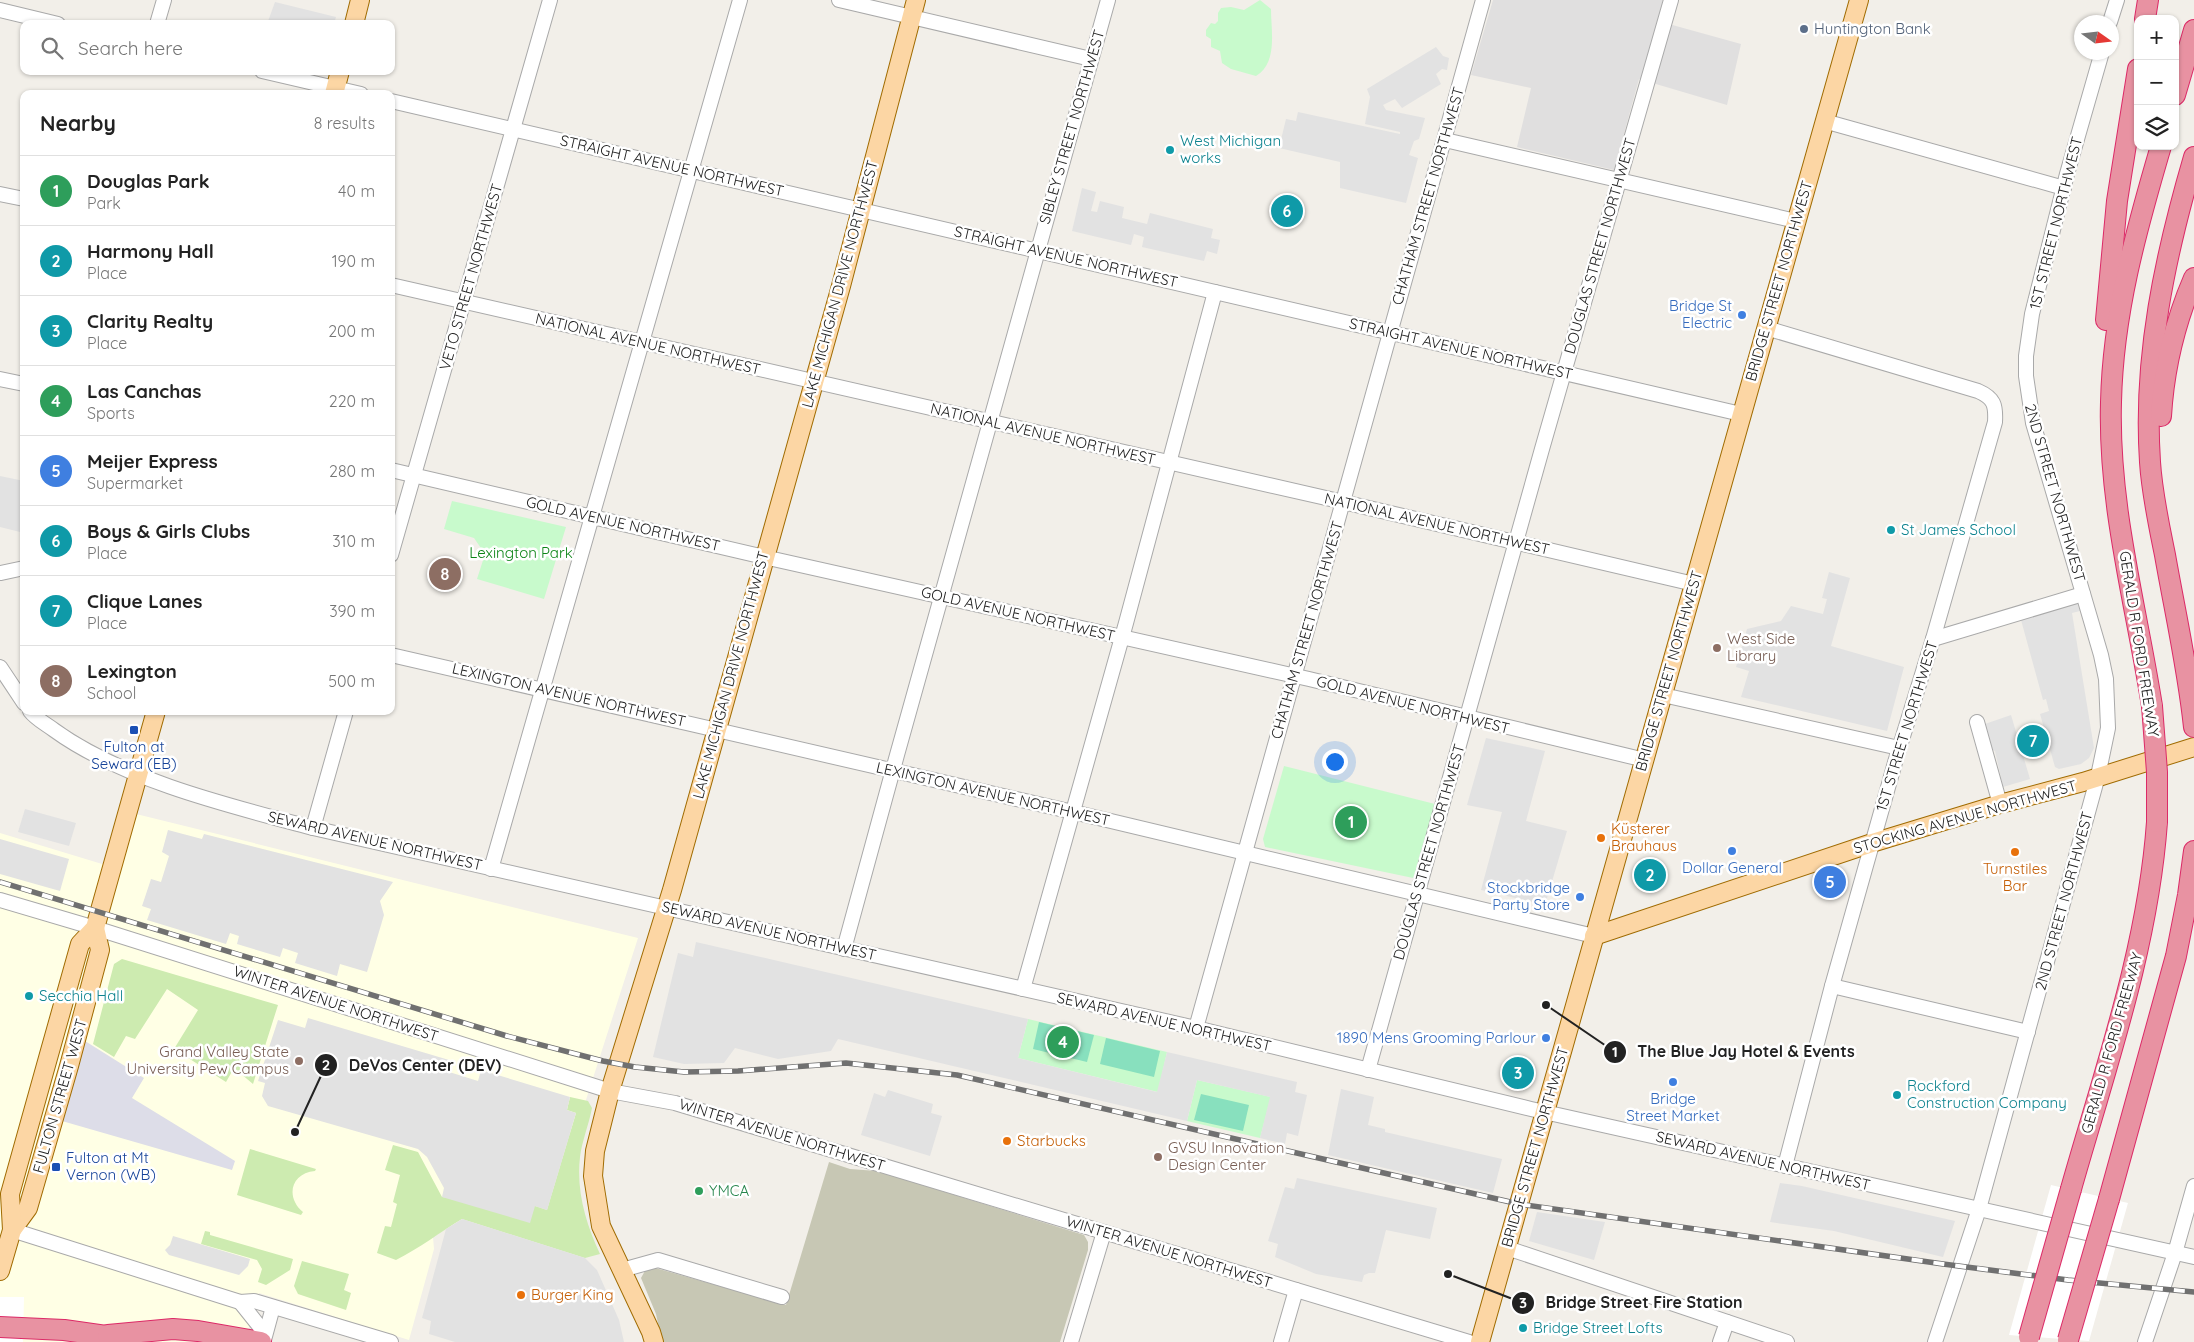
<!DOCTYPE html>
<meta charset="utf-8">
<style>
body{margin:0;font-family:Quicksand,sans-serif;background:#f6f6f6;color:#222}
.controls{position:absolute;right:15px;top:15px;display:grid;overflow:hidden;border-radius:10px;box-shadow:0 1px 4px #0004}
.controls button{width:45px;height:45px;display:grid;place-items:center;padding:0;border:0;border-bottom:1px solid #e0e0e0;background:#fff;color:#222;font:25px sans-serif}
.compass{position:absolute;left:2074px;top:15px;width:45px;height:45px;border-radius:50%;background:#fff;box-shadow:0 1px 4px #0004;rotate:104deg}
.you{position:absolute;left:1334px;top:761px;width:18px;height:18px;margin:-12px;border:4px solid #fff;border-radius:50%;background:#1a73e8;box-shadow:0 0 0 8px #1a73e833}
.badge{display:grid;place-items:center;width:32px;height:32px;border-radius:50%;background:#0b8043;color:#fff;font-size:16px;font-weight:700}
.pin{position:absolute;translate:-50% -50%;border:2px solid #fff;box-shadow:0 1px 5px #0006}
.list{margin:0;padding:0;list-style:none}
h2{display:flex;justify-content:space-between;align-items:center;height:65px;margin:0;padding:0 20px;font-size:21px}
h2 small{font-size:16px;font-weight:400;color:#767676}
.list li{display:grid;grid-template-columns:32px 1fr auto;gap:15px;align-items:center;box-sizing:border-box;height:70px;padding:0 20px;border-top:1px solid #e0e0e0}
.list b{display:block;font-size:19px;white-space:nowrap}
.list p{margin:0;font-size:16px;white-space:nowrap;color:#767676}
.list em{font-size:16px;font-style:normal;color:#767676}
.icon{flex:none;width:28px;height:28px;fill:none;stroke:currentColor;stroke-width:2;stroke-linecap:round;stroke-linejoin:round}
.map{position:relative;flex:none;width:2194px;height:1342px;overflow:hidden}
.search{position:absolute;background:#fff;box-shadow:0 1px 4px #0004;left:20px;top:20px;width:375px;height:55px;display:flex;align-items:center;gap:12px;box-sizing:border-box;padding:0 18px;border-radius:10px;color:#767676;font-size:19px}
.panel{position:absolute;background:#fff;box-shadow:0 1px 4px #0004;left:20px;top:90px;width:375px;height:625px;border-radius:10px}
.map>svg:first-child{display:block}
</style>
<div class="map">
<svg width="2194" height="1342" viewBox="0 0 2194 1342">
<rect width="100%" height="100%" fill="#f2efe9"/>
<path fill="#e0dfdf" d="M1493,0H1663L1658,21L1741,44L1727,105L1639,79L1614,170L1517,147L1531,88L1471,75Z"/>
<path fill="#ffffe5" d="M128,812L638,938L577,1128L469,1215L433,1237L434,1249L409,1340L259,1293L245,1342H0V833L112,867Z"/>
<path fill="#c7c7b4" d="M829,1162L850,1169L877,1171L1084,1235L1088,1242V1250L1060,1342H662L656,1314L641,1278L646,1269L652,1267L786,1305Z"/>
<g fill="#cdebb0">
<path d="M122,959L278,1005L253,1084L234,1068L226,1082L174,1049L198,1010L167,989L135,1039L126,1036L114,1057L93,1044L114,964Z"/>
<path d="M570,1097L588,1101L592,1108C589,1124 582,1141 580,1157C576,1191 586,1224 600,1254L585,1258L462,1219C440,1232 420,1248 396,1260L377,1253L385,1226L391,1227L397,1204L393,1202L400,1175L385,1170L393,1145L418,1152L442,1197L535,1206L547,1210L576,1113L567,1110Z"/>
<path d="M250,1149L316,1169L315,1171C291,1173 285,1197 303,1212L301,1215L237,1195Z"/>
<path d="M205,1231L210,1232V1235L293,1259L290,1270L266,1285L258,1282L262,1269L257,1260L201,1244Z"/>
<path d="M302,1261L349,1274L344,1290L351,1293L346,1310L298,1294L294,1286Z"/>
</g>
<g fill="#c8facc">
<path d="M1260,0L1271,9C1271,31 1278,63 1256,76L1231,69L1222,63L1220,51L1211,47V39L1206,36V30L1211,23L1215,24L1218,21V13L1221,8L1231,7L1244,10Z"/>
<path d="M452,501L566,527L544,599L477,579L485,554L474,538L444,529Z"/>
<path d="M1284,766L1439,805L1418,879L1265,847L1263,839Z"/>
<path d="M1028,1019L1167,1052L1158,1092L1018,1058Z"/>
<path d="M1197,1080L1271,1097L1260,1138L1187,1121Z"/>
</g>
<g fill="#88e0be">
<path d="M1039,1022L1094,1035L1087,1062L1033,1049Z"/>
<path d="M1106,1038L1160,1051L1154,1077L1100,1064Z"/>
<path d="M1201,1094L1249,1105L1243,1131L1194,1120Z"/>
</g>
<g fill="#e2e2e2">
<path d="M275,2L336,17L334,24H267Z"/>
<path d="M1436,47L1443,56L1449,58L1447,70L1442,69L1436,74L1441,84L1402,108L1395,99L1383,105L1386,110L1425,118L1419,139L1414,141L1409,155L1418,158L1406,203L1340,188V162L1279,148L1286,119L1296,121L1298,112L1400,134V132L1365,124L1370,97L1367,89Z"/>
<path d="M1082,188L1096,192L1091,211L1097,212L1100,201L1124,207L1122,218L1147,224L1150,213L1213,229L1211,238L1220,240L1217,254L1207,251L1204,261L1142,247L1144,237L1134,234L1131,245L1072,231Z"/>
<path d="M0,476L24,481V533L0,527Z"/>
<path d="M1829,572L1850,578L1831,646L1904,667L1887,731L1741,697L1749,671L1736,667L1747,629L1781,621L1791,606L1823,614L1827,599L1822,598Z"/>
<path d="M2077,602L2080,611L2072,613L2094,748L2089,758L2081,764L2059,769L2055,767L2040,714L2049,711L2046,699L2043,700L2021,620Z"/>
<path d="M2011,715L2030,779L2003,787L1995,751L1991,749L1982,725Z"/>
<path d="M1486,738L1545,751L1526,821L1567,831L1545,905L1481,890L1502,812L1467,805Z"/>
<path d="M25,809L76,823L69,846L18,832Z"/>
<path d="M168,830L202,839L204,834L393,882L380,901L384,915L367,972L340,964L337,976L295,963L298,953L283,948L280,957L237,944L239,936L230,933L226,944L147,920L151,909L142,906L151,879L161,882L169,856L162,852Z"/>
<path d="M0,839L69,859L60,891L0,874Z"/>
<path d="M696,942L1028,1019L1018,1058L1157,1092L1167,1052L1297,1082L1295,1092L1307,1095L1298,1136L1287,1133L1285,1144L1260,1138L1270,1097L1197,1080L1187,1121L838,1039L831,1051L778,1059L735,1048L724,1063L684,1064L653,1057L678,953L693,957Z"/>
<path d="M308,1018L449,1060L446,1071L478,1081L481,1070L570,1097L567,1110L576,1113L547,1210L535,1206L530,1223L442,1197L444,1188L427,1157L418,1149L268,1106L262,1096L265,1083L258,1081L278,1020L305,1028Z"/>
<path d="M1341,1089L1374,1097L1368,1125L1385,1129V1132L1502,1159L1493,1193L1328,1155Z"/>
<path d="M888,1090L933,1104L931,1113L942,1116L930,1156L861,1135L874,1093L885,1097Z"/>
<path d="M1297,1178L1437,1208L1430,1239L1386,1230L1375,1273H1369L1364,1275L1362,1282L1316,1274L1275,1257L1278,1244L1268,1241L1285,1187L1294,1189Z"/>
<path d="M1780,1183L1802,1186L1955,1221L1943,1257L1834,1231L1770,1222Z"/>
<path d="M1537,1212L1605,1222L1594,1260L1529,1241Z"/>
<path d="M462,1219L585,1258L597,1270L619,1320L624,1342H455L429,1334L431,1321L422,1318L446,1229Z"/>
<path d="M173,1236L250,1259L248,1266L239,1275L169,1255L165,1250L170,1245Z"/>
</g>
<path fill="#dddde8" d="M85,1041L144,1078L132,1098L235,1161L232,1170L62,1121Z"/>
<g fill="#fff">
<path d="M2051,1185L2128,1203L2089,1341L2009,1335Z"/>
<path d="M0,1297H24L23,1342H0Z"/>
</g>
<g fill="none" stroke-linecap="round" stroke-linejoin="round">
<g stroke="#a9a9a9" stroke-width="16">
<g id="minor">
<path d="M839,0L1091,59"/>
<path d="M0,10L58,24"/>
<path d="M2110,22L2117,0"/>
<path d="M157,24L164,0"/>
<path d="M262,71L361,94"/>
<path d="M391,101L1741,414"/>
<path d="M1824,121L2064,188"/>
<path d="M1445,140L1796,221"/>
<path d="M0,194L24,199"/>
<path d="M391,285L1326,498L1694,584"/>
<path d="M1766,328L1978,391C1994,398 1996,405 1995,422L1933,639L1896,759L1832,986L1785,1166"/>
<path d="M0,379L24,384"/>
<path d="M391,470L764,557L1309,679L1645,760"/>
<path d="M391,555L550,0"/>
<path d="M1,573L24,568"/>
<path d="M1933,639L2083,594"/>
<path d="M391,655L1073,812L1594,936"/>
<path d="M0,667L24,703"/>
<path d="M1663,695L1899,748"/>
<path d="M30,711C36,719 46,724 54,730C123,780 230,806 313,828L1196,1028L1531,1109L2194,1257"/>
<path d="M1977,722L2000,804"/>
<path d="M313,828L346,711"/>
<path d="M491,869L740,0"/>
<path d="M0,900L95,928L610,1091L675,1103L1469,1342"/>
<path d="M844,949L897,755L1108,0"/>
<path d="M1832,986L2028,1032"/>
<path d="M1023,989L1126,623L1215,292"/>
<path d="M1196,1028L1483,0"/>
<path d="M1368,1070L1542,449L1671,0"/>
<path d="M12,1230L240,1302L254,1301L391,1342"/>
<path d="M1507,1248L1787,1342"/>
<path d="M622,1270L658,1260L782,1297"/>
<path d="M240,1302L260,1327L263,1342"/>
<path d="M264,1340L273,1307"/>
<path d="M1071,1342L1104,1232"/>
<path d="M1281,1342L1296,1290"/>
<path d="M1720,1342L1727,1322"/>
<path d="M1935,1342L1979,1209L2098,776L2108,728L2106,679L2101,655L2033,423L2026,376V356L2032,314L2067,174L2102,52"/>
<path d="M2145,1342L2175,1253L2194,1186"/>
</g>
</g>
<g stroke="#a06b00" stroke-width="20">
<g id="major">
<path d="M354,24L360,0"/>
<path d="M334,94L340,71"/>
<path d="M1594,936L1872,843L2000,804L2083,782L2194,747"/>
<path d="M12,1230L28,1208L69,1066L100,950L95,928"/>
<path d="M0,1271L12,1230L10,1194L48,1058L80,944L95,928L156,711"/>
<path d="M654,1342L651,1332L601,1226L593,1176L595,1151L610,1091L672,890L841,286L916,0"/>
<path d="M1480,1342L1859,0"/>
</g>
</g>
<g stroke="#dc2a67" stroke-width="22">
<g id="highway">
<path d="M2145,19L2148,0"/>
<path d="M2175,95L2194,30"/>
<path d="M2194,157C2165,256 2143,358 2150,462C2152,494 2159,525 2165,555C2175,612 2188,669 2194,727"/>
<path d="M2106,320L2117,201L2138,69"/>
<path d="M2161,416C2164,367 2175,322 2194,278"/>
<path d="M2152,706C2136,605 2108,505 2111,402C2113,313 2136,231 2161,146"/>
<path d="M2071,1189C2105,1069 2148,948 2157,822"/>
<path d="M2109,1199L2176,956L2188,895L2194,851"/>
<path d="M0,1327L64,1330L120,1338"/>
<path d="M108,1335L173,1329L198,1331L261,1342"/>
</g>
</g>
<use href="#minor" stroke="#fff" stroke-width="14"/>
<use href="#major" stroke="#fcd6a4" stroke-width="18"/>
<use href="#highway" stroke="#e892a2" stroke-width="20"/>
<g stroke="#707070" stroke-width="5.5">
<path id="rail" d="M0,882L507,1036L603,1061L635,1067L684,1072L738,1071L846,1063L957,1075L1519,1204L1943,1264L2068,1280L2194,1292"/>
</g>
<use href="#rail" stroke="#fff" stroke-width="4" stroke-dasharray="11" stroke-linecap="butt"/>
<g stroke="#dc2a67" stroke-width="22" stroke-linecap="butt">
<g id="highway-bridge">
<path d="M2152,706L2157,772V822"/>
<path d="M2029,1337L2071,1189"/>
<path d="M2068,1340L2109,1199"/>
</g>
</g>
<use href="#highway-bridge" stroke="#e892a2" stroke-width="20"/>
</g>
<circle fill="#5c6f8a" stroke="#fff" stroke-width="2" cx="1804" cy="29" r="5"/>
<g fill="#0f9aa8" stroke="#fff" stroke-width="2">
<circle cx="1170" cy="150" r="5"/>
<circle cx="1891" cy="530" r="5"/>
<circle cx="29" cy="996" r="5"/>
<circle cx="1897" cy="1095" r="5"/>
<circle cx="1523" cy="1328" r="5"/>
</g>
<g fill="#3f7fe0" stroke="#fff" stroke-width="2">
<circle cx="1742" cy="315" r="5"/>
<circle cx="1732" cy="851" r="5"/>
<circle cx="1580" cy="897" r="5"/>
<circle cx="1546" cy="1038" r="5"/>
<circle cx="1673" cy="1082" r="5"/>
</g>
<g fill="#8d6e63" stroke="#fff" stroke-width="2">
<circle cx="1717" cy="648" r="5"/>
<circle cx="299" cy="1061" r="5"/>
<circle cx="1158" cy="1157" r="5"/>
</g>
<g fill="#1a4fb4" stroke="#fff" stroke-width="2">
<rect x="129" y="725" width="10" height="10" rx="2.5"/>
<rect x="51" y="1162" width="10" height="10" rx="2.5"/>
</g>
<g fill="#e8710a" stroke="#fff" stroke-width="2">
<circle cx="1601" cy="838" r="5"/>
<circle cx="2015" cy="852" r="5"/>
<circle cx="1007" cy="1141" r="5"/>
<circle cx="521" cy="1295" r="5"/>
</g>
<circle fill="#2e9e5b" stroke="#fff" stroke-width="2" cx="699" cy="1191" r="5"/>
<g text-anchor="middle" stroke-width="5" stroke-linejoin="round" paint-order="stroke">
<g font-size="15" fill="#4e5e75" stroke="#fff" text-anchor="start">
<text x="1814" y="34">Huntington Bank</text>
</g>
<g font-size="15" fill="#222" stroke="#fff">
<text transform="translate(1072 127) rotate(-74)" y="5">SIBLEY STREET NORTHWEST</text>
<text transform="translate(672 166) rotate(13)" y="5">STRAIGHT AVENUE NORTHWEST</text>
<text transform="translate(1428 196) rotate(-74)" y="5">CHATHAM STREET NORTHWEST</text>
<text transform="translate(2056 223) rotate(-76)" y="5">1ST STREET NORTHWEST</text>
<text transform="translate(1600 246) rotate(-74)" y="5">DOUGLAS STREET NORTHWEST</text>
<text transform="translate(1066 257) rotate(13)" y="5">STRAIGHT AVENUE NORTHWEST</text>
<text transform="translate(471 277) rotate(-74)" y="5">VETO STREET NORTHWEST</text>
<text transform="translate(1779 281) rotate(-74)" y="5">BRIDGE STREET NORTHWEST</text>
<text transform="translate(840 284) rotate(-75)" y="5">LAKE MICHIGAN DRIVE NORTHWEST</text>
<text transform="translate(648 344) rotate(13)" y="5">NATIONAL AVENUE NORTHWEST</text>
<text transform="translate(1461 349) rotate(13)" y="5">STRAIGHT AVENUE NORTHWEST</text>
<text transform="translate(1043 434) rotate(13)" y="5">NATIONAL AVENUE NORTHWEST</text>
<text transform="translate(2055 493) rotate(74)" y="5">2ND STREET NORTHWEST</text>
<text transform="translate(623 524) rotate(13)" y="5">GOLD AVENUE NORTHWEST</text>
<text transform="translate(1437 524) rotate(13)" y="5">NATIONAL AVENUE NORTHWEST</text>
<text transform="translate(1018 614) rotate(13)" y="5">GOLD AVENUE NORTHWEST</text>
<text transform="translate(1307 630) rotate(-74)" y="5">CHATHAM STREET NORTHWEST</text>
<text transform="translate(2139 644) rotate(81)" y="5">GERALD R FORD FREEWAY</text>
<text transform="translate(1669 671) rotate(-74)" y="5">BRIDGE STREET NORTHWEST</text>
<text transform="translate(731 675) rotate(-75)" y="5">LAKE MICHIGAN DRIVE NORTHWEST</text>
<text transform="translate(569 695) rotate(13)" y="5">LEXINGTON AVENUE NORTHWEST</text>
<text transform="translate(1413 705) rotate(14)" y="5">GOLD AVENUE NORTHWEST</text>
<text transform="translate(1907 726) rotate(-73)" y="5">1ST STREET NORTHWEST</text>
<text transform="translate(993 794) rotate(13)" y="5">LEXINGTON AVENUE NORTHWEST</text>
<text transform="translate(1965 817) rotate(-16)" y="5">STOCKING AVENUE NORTHWEST</text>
<text transform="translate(375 841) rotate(13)" y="5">SEWARD AVENUE NORTHWEST</text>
<text transform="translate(1429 852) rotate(-74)" y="5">DOUGLAS STREET NORTHWEST</text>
<text transform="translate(2064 901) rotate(-75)" y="5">2ND STREET NORTHWEST</text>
<text transform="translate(769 931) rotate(13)" y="5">SEWARD AVENUE NORTHWEST</text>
<text transform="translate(336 1004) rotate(18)" y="5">WINTER AVENUE NORTHWEST</text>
<text transform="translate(1164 1022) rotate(13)" y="5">SEWARD AVENUE NORTHWEST</text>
<text transform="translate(2112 1043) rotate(-74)" y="5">GERALD R FORD FREEWAY</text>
<text transform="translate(60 1096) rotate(-74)" y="5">FULTON STREET WEST</text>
<text transform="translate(782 1135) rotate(17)" y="5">WINTER AVENUE NORTHWEST</text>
<text transform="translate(1535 1147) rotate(-74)" y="5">BRIDGE STREET NORTHWEST</text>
<text transform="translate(1763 1161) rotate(13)" y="5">SEWARD AVENUE NORTHWEST</text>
<text transform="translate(1169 1252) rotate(17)" y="5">WINTER AVENUE NORTHWEST</text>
</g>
<g font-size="15" fill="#0d838f" stroke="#fff" text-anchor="start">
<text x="1180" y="146">West Michigan<tspan x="1180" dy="17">works</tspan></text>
<text x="1901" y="535">St James School</text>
<text x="39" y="1001">Secchia Hall</text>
<text x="1907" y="1091">Rockford<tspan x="1907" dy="17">Construction Company</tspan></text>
<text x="1533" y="1333">Bridge Street Lofts</text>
</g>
<g font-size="15" fill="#366cbe" stroke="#fff" text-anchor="end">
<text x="1732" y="311">Bridge St<tspan x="1732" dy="17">Electric</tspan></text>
<text x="1732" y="873" text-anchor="middle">Dollar General</text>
<text x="1570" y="893">Stockbridge<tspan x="1570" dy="17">Party Store</tspan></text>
<text x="1536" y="1043">1890 Mens Grooming Parlour</text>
<text x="1673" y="1104" text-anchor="middle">Bridge<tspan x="1673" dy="17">Street Market</tspan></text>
</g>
<g font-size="15" fill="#0c8416" stroke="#fff">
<text x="521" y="558">Lexington Park</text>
</g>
<g font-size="15" fill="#785e54" stroke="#fff" text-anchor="start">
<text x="1727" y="644">West Side<tspan x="1727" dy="17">Library</tspan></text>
<text x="289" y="1057" text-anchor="end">Grand Valley State<tspan x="289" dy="17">University Pew Campus</tspan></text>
<text x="1168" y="1153">GVSU Innovation<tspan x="1168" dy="17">Design Center</tspan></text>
</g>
<g font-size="15" fill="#164399" stroke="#fff">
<text x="134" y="752">Fulton at<tspan x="134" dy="17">Seward (EB)</tspan></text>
<text x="66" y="1163" text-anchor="start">Fulton at Mt<tspan x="66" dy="17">Vernon (WB)</tspan></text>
</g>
<g font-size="15" fill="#c56008" stroke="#fff" text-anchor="start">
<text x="1611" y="834">Küsterer<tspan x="1611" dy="17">Brauhaus</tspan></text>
<text x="2015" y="874" text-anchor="middle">Turnstiles<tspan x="2015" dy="17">Bar</tspan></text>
<text x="1017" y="1146">Starbucks</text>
<text x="531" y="1300">Burger King</text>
</g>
<g font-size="15" fill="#27864d" stroke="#fff" text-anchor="start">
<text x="709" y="1196">YMCA</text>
</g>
</g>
<path fill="none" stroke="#222" stroke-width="2" d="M1546 1005L1615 1052M295 1132L326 1065M1448 1274L1523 1303"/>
<g fill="#222" stroke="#fff" stroke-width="2">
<circle cx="1546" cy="1005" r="5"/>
<circle cx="295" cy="1132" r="5"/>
<circle cx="1448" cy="1274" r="5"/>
<circle cx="1615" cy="1052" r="12"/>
<circle cx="326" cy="1065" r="12"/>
<circle cx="1523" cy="1303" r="12"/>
</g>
<g font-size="15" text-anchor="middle" font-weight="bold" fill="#fff">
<text x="1615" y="1057">1</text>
<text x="326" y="1070">2</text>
<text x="1523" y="1308">3</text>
</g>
<g font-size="16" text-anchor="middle" font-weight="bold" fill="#222" stroke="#fff" stroke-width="5" stroke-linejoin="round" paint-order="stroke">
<text x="1746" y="1057">The Blue Jay Hotel &amp; Events</text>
<text x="425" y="1071">DeVos Center (DEV)</text>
<text x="1644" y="1308">Bridge Street Fire Station</text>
</g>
</svg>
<div class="controls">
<button>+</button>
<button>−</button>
<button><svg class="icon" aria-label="layers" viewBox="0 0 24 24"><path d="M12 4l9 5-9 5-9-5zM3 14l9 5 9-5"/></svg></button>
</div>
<svg class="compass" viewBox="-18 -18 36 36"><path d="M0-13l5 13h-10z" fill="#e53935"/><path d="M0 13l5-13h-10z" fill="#767676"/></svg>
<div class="you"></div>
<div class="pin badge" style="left:1351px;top:822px;background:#2e9e5b">1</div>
<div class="pin badge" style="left:1650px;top:875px;background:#0f9aa8">2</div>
<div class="pin badge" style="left:1518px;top:1073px;background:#0f9aa8">3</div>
<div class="pin badge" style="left:1063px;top:1042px;background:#2e9e5b">4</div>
<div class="pin badge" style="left:1830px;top:882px;background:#3f7fe0">5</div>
<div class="pin badge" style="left:1287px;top:211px;background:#0f9aa8">6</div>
<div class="pin badge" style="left:2033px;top:741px;background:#0f9aa8">7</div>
<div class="pin badge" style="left:445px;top:574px;background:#8d6e63">8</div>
<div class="search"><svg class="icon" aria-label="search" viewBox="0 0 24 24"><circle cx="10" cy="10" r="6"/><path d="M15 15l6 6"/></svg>Search here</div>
<section class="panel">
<h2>Nearby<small>8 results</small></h2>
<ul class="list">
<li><span class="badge" style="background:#2e9e5b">1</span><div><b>Douglas Park</b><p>Park</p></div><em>40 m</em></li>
<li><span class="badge" style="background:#0f9aa8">2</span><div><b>Harmony Hall</b><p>Place</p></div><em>190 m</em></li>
<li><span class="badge" style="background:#0f9aa8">3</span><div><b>Clarity Realty</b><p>Place</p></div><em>200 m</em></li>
<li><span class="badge" style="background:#2e9e5b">4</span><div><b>Las Canchas</b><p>Sports</p></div><em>220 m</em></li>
<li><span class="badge" style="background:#3f7fe0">5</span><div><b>Meijer Express</b><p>Supermarket</p></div><em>280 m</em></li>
<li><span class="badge" style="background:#0f9aa8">6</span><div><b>Boys &amp; Girls Clubs</b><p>Place</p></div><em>310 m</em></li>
<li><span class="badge" style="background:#0f9aa8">7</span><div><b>Clique Lanes</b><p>Place</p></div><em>390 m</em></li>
<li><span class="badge" style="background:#8d6e63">8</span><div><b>Lexington</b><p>School</p></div><em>500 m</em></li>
</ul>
</section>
</div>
